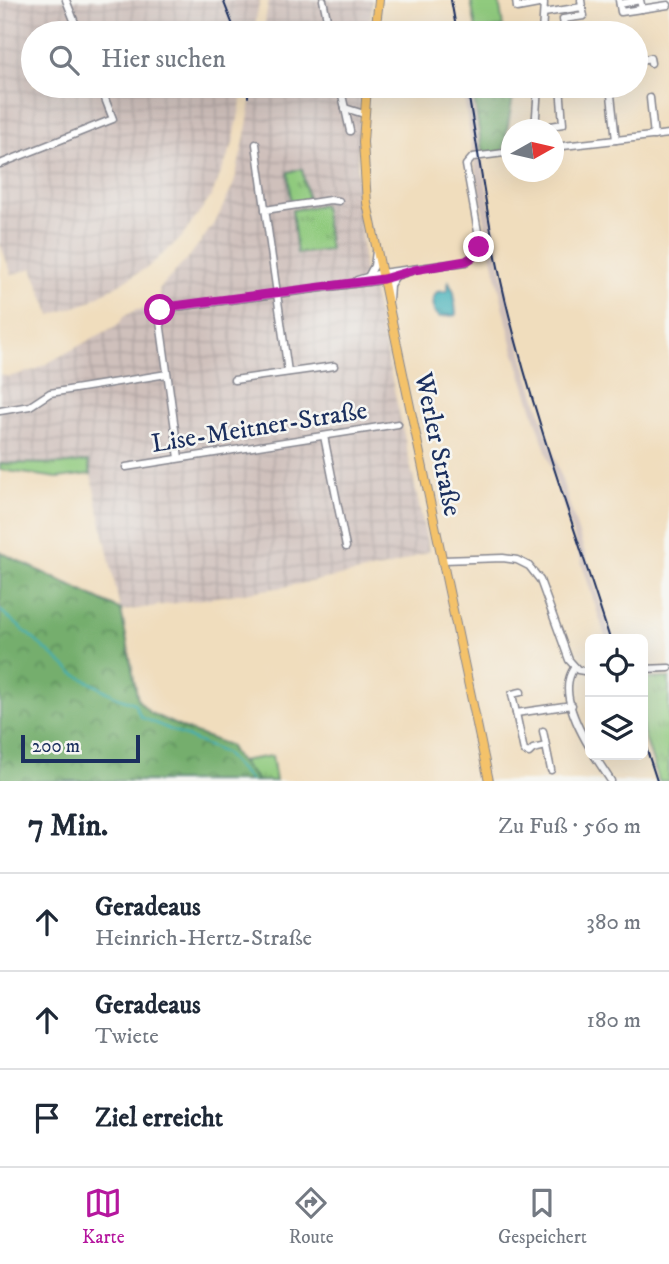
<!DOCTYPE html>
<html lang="de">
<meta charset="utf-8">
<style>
body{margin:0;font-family:"IM FELL DW Pica",serif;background:#f2f2f3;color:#1f2937}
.controls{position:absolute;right:21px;bottom:21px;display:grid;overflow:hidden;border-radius:10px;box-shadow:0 7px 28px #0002}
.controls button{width:63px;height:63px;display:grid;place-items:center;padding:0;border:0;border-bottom:2px solid #e0e1e3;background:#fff;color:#1f2937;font:35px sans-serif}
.compass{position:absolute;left:501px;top:119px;width:63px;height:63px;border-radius:50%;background:#fff;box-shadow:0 7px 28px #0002;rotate:82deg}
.scale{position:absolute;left:21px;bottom:18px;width:119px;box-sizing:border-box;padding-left:7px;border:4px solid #1b2f5e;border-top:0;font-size:19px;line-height:24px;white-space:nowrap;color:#1b2f5e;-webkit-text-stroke:5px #f6f6f2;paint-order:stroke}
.stop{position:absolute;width:21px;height:21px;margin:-16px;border:5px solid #b5179e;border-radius:50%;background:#fff}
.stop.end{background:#b5179e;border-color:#fff;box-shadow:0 2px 7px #0008}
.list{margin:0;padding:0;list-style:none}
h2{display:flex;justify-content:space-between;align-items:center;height:91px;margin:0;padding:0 28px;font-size:30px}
h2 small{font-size:23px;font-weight:400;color:#747a83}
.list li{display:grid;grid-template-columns:46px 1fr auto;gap:21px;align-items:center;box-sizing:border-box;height:98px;padding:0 28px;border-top:2px solid #e0e1e3}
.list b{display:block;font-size:26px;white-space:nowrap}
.list p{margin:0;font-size:23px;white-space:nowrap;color:#747a83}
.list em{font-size:23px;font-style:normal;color:#747a83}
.icon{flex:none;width:38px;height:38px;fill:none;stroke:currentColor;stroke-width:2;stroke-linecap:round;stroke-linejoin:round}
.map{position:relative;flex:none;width:669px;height:781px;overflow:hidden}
.search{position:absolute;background:#fff;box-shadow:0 7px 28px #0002;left:21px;right:21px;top:21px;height:77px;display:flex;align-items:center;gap:18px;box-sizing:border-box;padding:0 24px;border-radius:38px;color:#747a83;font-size:26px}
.sheet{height:385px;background:#fff}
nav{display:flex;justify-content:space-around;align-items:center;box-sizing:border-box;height:98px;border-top:2px solid #e0e1e3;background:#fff;font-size:19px;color:#747a83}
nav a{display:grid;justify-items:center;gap:4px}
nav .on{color:#b5179e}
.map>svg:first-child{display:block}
</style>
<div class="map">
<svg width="669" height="781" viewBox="0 0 669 781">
<defs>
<pattern id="industrial-grid" width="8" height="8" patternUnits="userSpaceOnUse" patternTransform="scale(1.75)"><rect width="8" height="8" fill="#cfc0bb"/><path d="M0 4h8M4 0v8" fill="none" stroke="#b1a5a3"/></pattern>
<pattern id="grass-tufts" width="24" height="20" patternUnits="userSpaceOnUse" patternTransform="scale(1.75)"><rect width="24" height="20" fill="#90ca7e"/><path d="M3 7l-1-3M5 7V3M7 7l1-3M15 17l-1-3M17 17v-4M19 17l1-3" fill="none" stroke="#75a46a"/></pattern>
<pattern id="forest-crowns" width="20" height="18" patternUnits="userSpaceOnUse" patternTransform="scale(1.75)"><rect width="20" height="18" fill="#74ae6d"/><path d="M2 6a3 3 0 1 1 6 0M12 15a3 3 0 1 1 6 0" fill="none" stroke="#5e8e5d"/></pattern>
<pattern id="water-ripples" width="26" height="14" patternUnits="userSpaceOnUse" patternTransform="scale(1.75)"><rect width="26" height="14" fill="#3daeb6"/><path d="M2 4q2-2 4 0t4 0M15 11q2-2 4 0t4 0" fill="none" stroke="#328e97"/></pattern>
</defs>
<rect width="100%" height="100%" fill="#f6f6f2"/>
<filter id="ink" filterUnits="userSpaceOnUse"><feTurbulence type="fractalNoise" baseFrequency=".0143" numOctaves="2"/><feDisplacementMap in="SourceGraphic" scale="14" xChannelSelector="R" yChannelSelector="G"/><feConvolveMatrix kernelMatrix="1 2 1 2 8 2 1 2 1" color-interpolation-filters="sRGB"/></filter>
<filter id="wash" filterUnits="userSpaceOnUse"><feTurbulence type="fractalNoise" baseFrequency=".00686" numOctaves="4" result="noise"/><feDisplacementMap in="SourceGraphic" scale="28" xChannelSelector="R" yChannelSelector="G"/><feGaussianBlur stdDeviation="1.57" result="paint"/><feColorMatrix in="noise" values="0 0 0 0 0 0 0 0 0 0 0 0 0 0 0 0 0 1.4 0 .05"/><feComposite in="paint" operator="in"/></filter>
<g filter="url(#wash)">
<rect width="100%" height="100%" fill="#f0ddbd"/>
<g fill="url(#industrial-grid)">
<path d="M0,0H260L253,33H33V86H244L233,144L211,197L181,238L148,267L87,303L51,315L32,268L12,275L0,244Z"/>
<path d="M269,0H372L369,33H263Z"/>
<path d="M254,86H362L357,170L364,271L370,278L429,551L391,566L284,587L123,611L120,608L88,461L68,464L0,463V374L8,377L35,370L119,324L123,317L136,310L154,308L162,304L159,289L189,257L216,221L234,183L244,141Z"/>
</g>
<path fill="#cfc0bb" d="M462,86H469L503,276L524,360L612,639H606L513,348L487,236Z"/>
<g fill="url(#grass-tufts)" stroke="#567c6e" stroke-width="2">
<path d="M302,169L308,200L291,203L288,172Z"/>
<path d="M323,205L330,250L297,254L292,210Z"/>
<path d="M88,461L91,474L58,478L0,470V463L68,464Z"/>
<path d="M669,678V781H659L643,731V679Z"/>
<path d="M272,756L276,781H258L240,761Z"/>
</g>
<g fill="url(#forest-crowns)" stroke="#486e66" stroke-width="2">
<path d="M472,86H515L503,153L483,156Z"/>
<path d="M0,552L121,610L138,700L150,713L187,730L229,745L235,756L258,781H0Z"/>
</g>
<path fill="#90ca7e" stroke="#567c6e" stroke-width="2" d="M471,0H499L503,27L476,30Z"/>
<path fill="url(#water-ripples)" stroke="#2c6e8a" stroke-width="2" d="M449,282L454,292L456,315L439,317L434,312L433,298L437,292L447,291Z"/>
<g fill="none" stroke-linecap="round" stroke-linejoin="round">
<path stroke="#3daeb6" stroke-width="2" d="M0,610L73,673L115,696L134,703L141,717L224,753L251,781"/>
</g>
</g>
<g filter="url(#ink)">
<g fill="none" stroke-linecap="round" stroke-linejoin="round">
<g stroke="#86868e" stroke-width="9">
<g id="minor">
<path d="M66,0L79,33"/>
<path d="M323,0L330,33"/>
<path d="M516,0L517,8L544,3L542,33"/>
<path d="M619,0L621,12L668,5"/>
<path d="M620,4L640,0L642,9"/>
<path d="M544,13L582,7L581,0"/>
<path d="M565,33L563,19L584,16L582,7"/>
<path d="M636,61L650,58L651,63"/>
<path d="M340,86L350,131"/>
<path d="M610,86L616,140"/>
<path d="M650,98L654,136"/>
<path d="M345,108L364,114"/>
<path d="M551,126L563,124L560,86"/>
<path d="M535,130L538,86"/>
<path d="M256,144L288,372"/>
<path d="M554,147L669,134"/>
<path d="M0,164L113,119L100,86"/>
<path d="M265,210L330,200L339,201"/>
<path d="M369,275L374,266L376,251"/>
<path d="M357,280L381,273L466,262L477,252L480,243L466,165L473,157L512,152"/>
<path d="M389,300L390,285L395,277"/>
<path d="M234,380L334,366"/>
<path d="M0,411L30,406L50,393L167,374"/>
<path d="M324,436L346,547"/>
<path d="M179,458L159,314L161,309L383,280L414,270"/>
<path d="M126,467L398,424"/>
<path d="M443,560L503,558L517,560L529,566L540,580L569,660L578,670L590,672"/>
<path d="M575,667C557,689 578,728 590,748"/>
<path d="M643,669L669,668"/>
<path d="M521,692L512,694L524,751L529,753L533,749L546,746"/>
<path d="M516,713L572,705"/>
<path d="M543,731L551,770"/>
<path d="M594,755L611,781"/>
</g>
</g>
<g stroke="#86868e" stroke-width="10">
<g id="major">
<path d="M375,33L379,0"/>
<path d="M367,86L363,142L367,203L489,781"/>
</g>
</g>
<use href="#minor" stroke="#fff" stroke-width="6"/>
<use href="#major" stroke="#f4c26a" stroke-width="8"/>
<g stroke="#1b2f5e" stroke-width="2">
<path d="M223,0L236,33"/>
<path d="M451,0L457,33"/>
<path d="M467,86C480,162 490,240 509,315C537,425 576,532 610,639"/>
<path d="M248,97V86"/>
<path d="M643,738L657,781"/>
</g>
</g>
</g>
<g fill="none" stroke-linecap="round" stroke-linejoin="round" filter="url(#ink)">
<path stroke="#b5179e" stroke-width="9" d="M160,310L166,307L383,279L414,270L466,261L473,257L479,247"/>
</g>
<g text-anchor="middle" stroke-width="5" stroke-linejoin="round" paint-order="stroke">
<g font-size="26" fill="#1b2f5e" stroke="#f6f6f2">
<text transform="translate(259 426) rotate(-9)" y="9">Lise-Meitner-Straße</text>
<text transform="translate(439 444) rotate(78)" y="9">Werler Straße</text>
</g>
</g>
</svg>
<div class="controls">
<button><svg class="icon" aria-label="locate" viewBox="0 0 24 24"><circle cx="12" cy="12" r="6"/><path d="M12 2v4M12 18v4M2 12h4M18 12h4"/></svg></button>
<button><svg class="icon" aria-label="layers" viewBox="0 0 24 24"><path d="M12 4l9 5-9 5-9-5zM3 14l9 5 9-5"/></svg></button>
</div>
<svg class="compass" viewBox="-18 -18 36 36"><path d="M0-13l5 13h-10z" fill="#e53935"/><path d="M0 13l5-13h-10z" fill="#747a83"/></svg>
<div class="scale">200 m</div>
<div class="stop" style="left:160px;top:310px"></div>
<div class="stop end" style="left:479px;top:247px"></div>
<div class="search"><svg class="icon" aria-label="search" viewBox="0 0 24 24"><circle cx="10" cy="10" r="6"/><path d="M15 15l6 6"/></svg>Hier suchen</div>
</div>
<section class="sheet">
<h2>7 Min.<small>Zu Fuß · 560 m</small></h2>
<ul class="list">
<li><svg class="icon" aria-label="ahead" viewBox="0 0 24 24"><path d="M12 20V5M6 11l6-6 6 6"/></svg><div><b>Geradeaus</b><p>Heinrich-Hertz-Straße</p></div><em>380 m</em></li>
<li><svg class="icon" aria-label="ahead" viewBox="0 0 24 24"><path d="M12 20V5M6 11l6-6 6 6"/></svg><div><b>Geradeaus</b><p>Twiete</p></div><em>180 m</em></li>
<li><svg class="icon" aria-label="arrive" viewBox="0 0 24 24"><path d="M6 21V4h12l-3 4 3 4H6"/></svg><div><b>Ziel erreicht</b></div></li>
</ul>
</section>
<nav>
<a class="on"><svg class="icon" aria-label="map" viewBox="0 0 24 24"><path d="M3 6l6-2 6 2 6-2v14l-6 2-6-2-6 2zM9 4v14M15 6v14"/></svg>Karte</a>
<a><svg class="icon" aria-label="directions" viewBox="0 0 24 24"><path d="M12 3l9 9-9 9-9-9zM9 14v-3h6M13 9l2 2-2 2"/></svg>Route</a>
<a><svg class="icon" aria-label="saved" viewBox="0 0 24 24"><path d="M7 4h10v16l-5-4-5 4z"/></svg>Gespeichert</a>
</nav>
